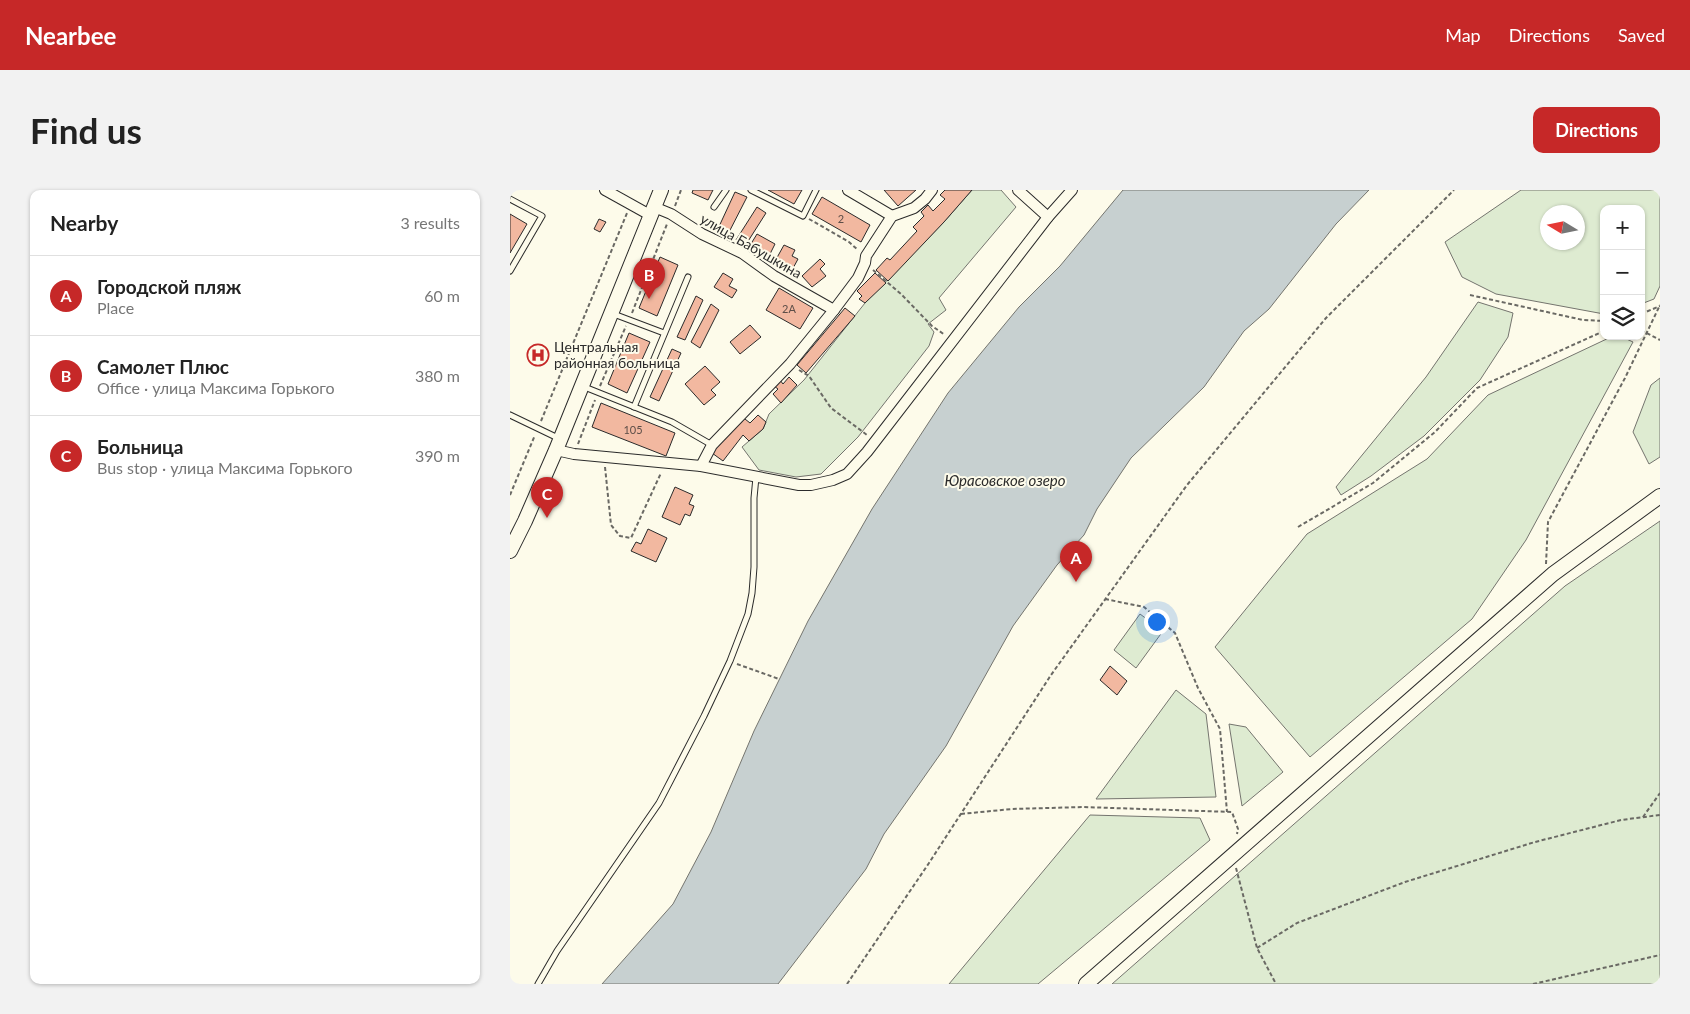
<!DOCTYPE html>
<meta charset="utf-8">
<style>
body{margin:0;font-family:Lato,sans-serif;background:#f2f2f2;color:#222}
.controls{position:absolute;right:15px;top:15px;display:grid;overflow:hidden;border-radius:10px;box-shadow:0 1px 4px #0004}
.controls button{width:45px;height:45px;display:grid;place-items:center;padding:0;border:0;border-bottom:1px solid #e0e0e0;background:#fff;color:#222;font:25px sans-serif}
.compass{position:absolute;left:1030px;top:15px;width:45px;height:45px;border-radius:50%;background:#fff;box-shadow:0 1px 4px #0004;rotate:280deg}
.you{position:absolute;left:646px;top:431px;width:18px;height:18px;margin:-12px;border:4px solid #fff;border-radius:50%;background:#1a73e8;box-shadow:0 0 0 8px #1a73e833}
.badge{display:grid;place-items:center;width:32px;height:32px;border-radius:50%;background:#c62828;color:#fff;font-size:16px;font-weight:700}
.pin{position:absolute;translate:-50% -41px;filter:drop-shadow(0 1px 2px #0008)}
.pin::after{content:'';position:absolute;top:26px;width:18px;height:15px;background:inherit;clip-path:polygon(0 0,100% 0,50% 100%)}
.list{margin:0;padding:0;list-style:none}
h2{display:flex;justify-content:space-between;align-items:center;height:65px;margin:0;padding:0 20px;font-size:21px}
h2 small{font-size:16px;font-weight:400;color:#767676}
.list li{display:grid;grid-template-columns:32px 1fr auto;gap:15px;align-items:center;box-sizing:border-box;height:80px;padding:0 20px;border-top:1px solid #e0e0e0}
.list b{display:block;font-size:19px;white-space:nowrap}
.list p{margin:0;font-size:16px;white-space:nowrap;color:#767676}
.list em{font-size:16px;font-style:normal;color:#767676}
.icon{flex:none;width:28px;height:28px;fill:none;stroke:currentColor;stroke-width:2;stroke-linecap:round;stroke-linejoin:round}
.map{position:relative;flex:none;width:1150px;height:794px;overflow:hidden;border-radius:10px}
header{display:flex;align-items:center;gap:30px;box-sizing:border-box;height:70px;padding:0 25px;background:#c62828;color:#fff}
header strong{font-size:24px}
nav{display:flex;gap:28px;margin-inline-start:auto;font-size:18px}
.intro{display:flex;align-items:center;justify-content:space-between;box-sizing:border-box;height:120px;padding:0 30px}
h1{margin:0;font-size:35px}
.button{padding:12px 22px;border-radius:10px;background:#c62828;color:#fff;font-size:18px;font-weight:700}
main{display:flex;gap:30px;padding:0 30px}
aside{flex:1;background:#fff;border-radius:10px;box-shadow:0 1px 4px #0004}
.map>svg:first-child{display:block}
</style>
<header>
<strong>Nearbee</strong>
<nav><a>Map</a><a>Directions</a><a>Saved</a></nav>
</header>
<div class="intro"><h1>Find us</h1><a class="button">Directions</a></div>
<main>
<aside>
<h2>Nearby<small>3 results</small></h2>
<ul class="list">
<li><span class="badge">A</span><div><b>Городской пляж</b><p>Place</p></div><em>60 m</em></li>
<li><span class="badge">B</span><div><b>Самолет Плюс</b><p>Office · улица Максима Горького</p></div><em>380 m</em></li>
<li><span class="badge">C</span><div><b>Больница</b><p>Bus stop · улица Максима Горького</p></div><em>390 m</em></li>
</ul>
</aside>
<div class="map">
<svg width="1150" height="794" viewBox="0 0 1150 794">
<rect width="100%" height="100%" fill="#fdfbea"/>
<g fill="#deebd1" stroke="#74746e" fill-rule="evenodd">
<path d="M462,0H491L506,17L429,108L436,120L418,134L424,142L419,156L348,247L311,284L286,287L249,280L232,257L253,239L259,224L294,190L355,113L434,32Z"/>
<path d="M1011,0H1150V96L1144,109L1131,114V19H1094V124L986,104L952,87L935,52ZM1038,22H1068V52H1038Z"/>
<path d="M968,112L1003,123L998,147L970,190L914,246L861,286L831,305L826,297L916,187Z"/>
<path d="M1103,146H1110L1123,152L1016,350L962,429L800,567L705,457L797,344L917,269L978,205Z"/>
<path d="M1150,188V267L1139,274L1123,242L1141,195Z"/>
<path d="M1150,331V794H602L1055,396Z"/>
<path d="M630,424L653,441L626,478L604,460Z"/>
<path d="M666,500L696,524L706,607L586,609Z"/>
<path d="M719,534L736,537L773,582L732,616Z"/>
<path d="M580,625L690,628L700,650L528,794H439Z"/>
</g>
<path fill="#c7d0d0" stroke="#74746e" d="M613,0H859L826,34L759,119L734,141L694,197L621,268L587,319L574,345L547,375L503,436L436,556L374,644L356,679L268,794H92L163,714L201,642L244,541L298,431L362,319L438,203L509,117L550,76Z"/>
<g fill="#f2b8a0" stroke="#2b2b2b">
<path d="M183,0H203L198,10L182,3Z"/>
<path d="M258,0H292L284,14Z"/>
<path d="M374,0H406L388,16Z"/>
<path d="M435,0H462L434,32L378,91L366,80L377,68L380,70L407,41L403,37L414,26L411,22L418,15L423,21L435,9L430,5Z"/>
<path d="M225,2L237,7L216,48L206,43Z"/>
<path d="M312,7L360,35L351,52L302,24Z"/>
<path d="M247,17L256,23L235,56L226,50Z"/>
<path d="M0,24L17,34L0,63Z"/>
<path d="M89,29L96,32L90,42L84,39Z"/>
<path d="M247,44L265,54L258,68L239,57Z"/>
<path d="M274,55L285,60L282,66L288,69L281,82L264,73Z"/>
<path d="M150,67L168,75L147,126L129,118Z"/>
<path d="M310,69L315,74L310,79L316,86L302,97L292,86Z"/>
<path d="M213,83L223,89L219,96L227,100L222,108L204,97Z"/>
<path d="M365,83L376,93L355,113L349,109L352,106L347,101Z"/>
<path d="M269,98L303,118L290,139L256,120Z"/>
<path d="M186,106L193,110L175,150L167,147Z"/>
<path d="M201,114L209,120L190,158L181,152Z"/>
<path d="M335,118L345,126L296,183L287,175Z"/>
<path d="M240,135L251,147L230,164L220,152Z"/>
<path d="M119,143L140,152L117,203L98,194Z"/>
<path d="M162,159L171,163L149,211L140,207Z"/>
<path d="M195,176L210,192L201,200L206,205L194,215L175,194Z"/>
<path d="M279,187L287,195L271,213L263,204L268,199L264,196L270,190L273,194Z"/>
<path d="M91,213L165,243L156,266L82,237Z"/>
<path d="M230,225L240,233L248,225L256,232L253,239L239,251L233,245L213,271L202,263Z"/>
<path d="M165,297L183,305L179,314L184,316L180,326L175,324L170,335L152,327Z"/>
<path d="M138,339L157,348L146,372L121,361L126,352L131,354Z"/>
<path d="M600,476L617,491L607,505L590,490Z"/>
</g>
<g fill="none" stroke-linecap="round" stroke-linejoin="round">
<g stroke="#2b2b2b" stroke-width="7">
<g id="service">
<path d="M241,0L293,26L306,0"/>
<path d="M0,9L32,26L0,81"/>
<path d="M204,17L216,0"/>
<path d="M101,123L154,143"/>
<path d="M72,196L162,232L202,255"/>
<path d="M124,217L178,87"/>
<path d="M0,225L50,249"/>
<path d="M28,794L47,761L149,613L194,526L220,471L238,424L242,403L244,377V308L246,287"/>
</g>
</g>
<g stroke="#2b2b2b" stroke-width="12">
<g id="minor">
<path d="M95,0L140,25"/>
<path d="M338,0L382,26"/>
<path d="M508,0L538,27"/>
<path d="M144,17L161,24L192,44L232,63L264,86L324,120"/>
<path d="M46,260L64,264L191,276L289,295H301L323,290L337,284L357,262L538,27L562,0"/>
<path d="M191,276L202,255L280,174L324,120L348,88L355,73L356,66L382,26L404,18L415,9L422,0"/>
</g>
</g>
<g stroke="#2b2b2b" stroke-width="16">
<g id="secondary">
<path d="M0,361L15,331L46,260L151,0"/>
<path d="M576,794L1043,384L1150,306"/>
</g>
</g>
<g stroke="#6a6964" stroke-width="2" stroke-dasharray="4 2.5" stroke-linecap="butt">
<path d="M165,16L171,0"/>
<path d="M299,29L339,52L348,60"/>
<path d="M363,80L391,104L422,136L435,145"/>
<path d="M960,105L1073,130L1094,131"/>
<path d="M122,123L157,34"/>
<path d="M1131,124L1150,116"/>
<path d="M1131,140L1150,150"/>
<path d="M289,180L299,186L321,218L357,245"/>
<path d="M90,196L116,136"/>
<path d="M31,231L117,23"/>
<path d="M68,254L85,210"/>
<path d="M95,277L101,335L110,346L121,348L151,283"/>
<path d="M0,305L25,245"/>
<path d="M788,337L863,293L925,242L967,198L1094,141"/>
<path d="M1036,374L1038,332L1115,188L1150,115"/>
<path d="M595,409L634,417L665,443L688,498L710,539L717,622"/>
<path d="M227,474L269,489"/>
<path d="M451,624L502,619L573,617L722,622L728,639L727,644"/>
<path d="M1133,627L1150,603"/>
<path d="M726,678L747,758L766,794"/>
<path d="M747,758L787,733L895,692L1025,652L1111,630L1150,625"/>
<path d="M337,794L419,673L541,485L677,295L816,128L944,0"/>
<path d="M1023,794L1150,765"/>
</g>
<use href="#service" stroke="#fdfbea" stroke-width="5"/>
<use href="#minor" stroke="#fdfbea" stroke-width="10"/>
<use href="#secondary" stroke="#fdfbea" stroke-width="14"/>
</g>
<defs>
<g id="hospital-ring" transform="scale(1.125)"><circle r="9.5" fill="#fdfbea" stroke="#c62828" stroke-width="1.5"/><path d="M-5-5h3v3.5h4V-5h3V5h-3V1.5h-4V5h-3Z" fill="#c62828"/></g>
</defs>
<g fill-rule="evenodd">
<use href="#hospital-ring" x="28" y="165"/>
</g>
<g text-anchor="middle" stroke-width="4" stroke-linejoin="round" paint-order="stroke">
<g font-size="11" fill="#5d4e48">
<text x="331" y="33">2</text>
<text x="279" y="123">2А</text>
<text x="123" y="244">105</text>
</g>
<g font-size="14" fill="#2b2b2b" stroke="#fdfbea">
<text transform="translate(241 56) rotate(30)" y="5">улица Бабушкина</text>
</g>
<g font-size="14" fill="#2b2b2b" stroke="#fdfbea" text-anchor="start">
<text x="44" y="162">Центральная<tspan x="44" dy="16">районная больница</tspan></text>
</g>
<g font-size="15" font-style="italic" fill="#2b2b2b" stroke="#fdfbea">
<text x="495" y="296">Юрасовское озеро</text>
</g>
</g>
</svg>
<div class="controls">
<button>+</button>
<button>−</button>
<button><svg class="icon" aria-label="layers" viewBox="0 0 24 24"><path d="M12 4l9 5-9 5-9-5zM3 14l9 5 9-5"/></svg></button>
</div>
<svg class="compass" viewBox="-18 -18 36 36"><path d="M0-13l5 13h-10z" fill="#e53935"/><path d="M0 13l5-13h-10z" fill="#767676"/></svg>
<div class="you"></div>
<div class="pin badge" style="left:566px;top:392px">A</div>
<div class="pin badge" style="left:139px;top:109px">B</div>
<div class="pin badge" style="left:37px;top:328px">C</div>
</div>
</main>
